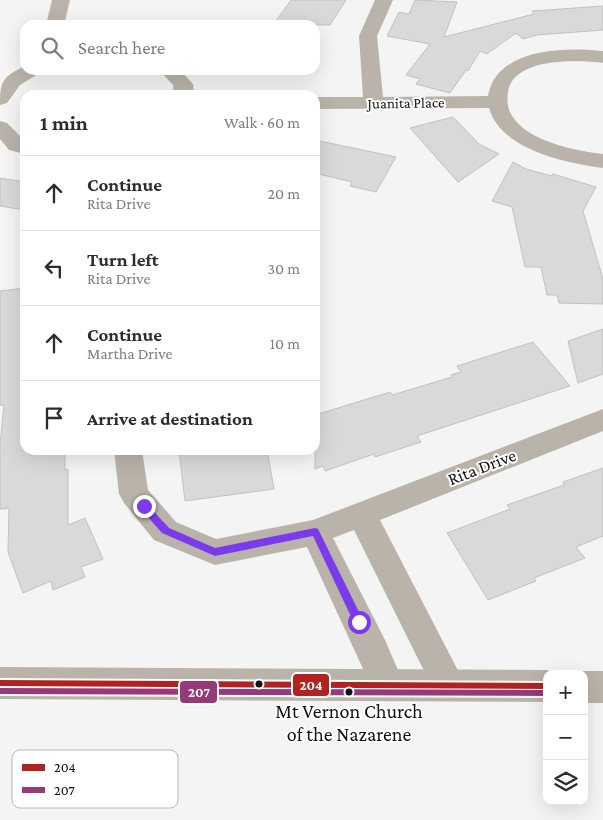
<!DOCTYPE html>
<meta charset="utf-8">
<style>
body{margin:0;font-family:"Crimson Pro",serif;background:#f7f7f7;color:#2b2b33}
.controls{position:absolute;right:15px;bottom:15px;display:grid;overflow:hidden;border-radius:10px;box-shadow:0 5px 20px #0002}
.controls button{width:45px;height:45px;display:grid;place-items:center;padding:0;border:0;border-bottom:1px solid #e1e1e2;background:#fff;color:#2b2b33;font:25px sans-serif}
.stop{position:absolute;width:15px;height:15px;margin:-11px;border:4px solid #7c3aed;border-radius:50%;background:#fff}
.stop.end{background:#7c3aed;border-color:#fff;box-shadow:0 1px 5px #0008}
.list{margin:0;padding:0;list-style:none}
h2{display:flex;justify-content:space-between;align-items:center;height:65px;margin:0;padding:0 20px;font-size:21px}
h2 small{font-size:16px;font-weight:400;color:#7c7c81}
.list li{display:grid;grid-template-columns:32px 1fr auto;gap:15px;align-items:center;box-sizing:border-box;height:75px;padding:0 20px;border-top:1px solid #e1e1e2}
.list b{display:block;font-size:19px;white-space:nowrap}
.list p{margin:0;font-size:16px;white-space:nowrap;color:#7c7c81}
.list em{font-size:16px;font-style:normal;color:#7c7c81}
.icon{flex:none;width:28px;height:28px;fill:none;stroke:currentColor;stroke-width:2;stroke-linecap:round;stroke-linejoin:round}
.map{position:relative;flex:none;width:603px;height:820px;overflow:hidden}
.search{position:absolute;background:#fff;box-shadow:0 5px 20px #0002;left:20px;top:20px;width:300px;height:55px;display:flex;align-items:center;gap:12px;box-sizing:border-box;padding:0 18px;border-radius:15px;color:#7c7c81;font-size:19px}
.panel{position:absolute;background:#fff;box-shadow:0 5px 20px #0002;left:20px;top:90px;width:300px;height:365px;border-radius:15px}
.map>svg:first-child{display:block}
</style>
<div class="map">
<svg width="603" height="820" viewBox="0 0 603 820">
<rect width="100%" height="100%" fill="#f4f4f5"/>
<g fill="#dad9da" stroke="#c1c1c1">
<path d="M291,0H346L330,25H273Z"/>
<path d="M415,0L457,2L444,37L534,14L532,11L603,6V30L537,35L523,39L516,33L487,54L480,51L468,71L466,70L450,93L416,84L420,79L406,75L430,44L387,36L399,12L409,14Z"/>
<path d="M453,117L479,144L499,154L458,182L410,128Z"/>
<path d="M315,140L396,157L376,192L350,186L352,182L315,173Z"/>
<path d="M513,162L526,169L552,176L553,174L596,187L583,211L603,279V304L559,303L557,295H547L541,267H525L512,207L492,201Z"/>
<path d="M0,178L25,182V210L0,206Z"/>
<path d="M25,288V450H65V470L68,469V525L85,518L103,559L81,567L85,577L53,590L51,581L23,593L8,552L9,508L0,509V445L4,405H0V291Z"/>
<path d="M603,329V374L578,383L568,341Z"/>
<path d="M533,342L570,386L417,436L421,442L375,457L374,454L325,471L323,466L315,469V415L390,392L392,395L452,377L451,375L461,372L457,366Z"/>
<path d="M179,450H267L274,489L185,501Z"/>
<path d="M603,468V536L576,547L585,558L534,578L536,581L488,600L447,533L510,509L507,505L564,485L563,482Z"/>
</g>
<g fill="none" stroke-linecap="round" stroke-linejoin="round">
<g fill="#bab3aa" fill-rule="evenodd">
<path d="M52,0H70L64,25H46Z"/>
<path d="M375,0H393L377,36L383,97L488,96C496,48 565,47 603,51V63C578,60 513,57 508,92C507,99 507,107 511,114C525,141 576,151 603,154V168C566,163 501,150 489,108L315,109V97H363L359,36Z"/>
<path d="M25,66V70H41L38,74L20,85L7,103L0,105C0,80 3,77 25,66Z"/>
<path d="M159,70H180L193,84L194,95H174L173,85Z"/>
<path d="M0,121L7,123L25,141V154L9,150L0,139Z"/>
<path d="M603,409V431L380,520L465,684L460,695L448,700L436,695L354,530L333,538L385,640L404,684L399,695L387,700L375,695L307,547L215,565L154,540L124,503L119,494L114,450H142L148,490L176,522L216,539L313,520Z"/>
</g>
<g fill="#bab3aa" fill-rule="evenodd">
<path d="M0,667L547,670L557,674H547V702L0,699Z"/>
<path d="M584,671H603V703H584V674H577Z"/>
</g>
<g stroke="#fff" stroke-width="10">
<path id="bus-1" d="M0,683L547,686"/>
</g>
<g stroke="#fff" stroke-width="10">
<path id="bus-2" d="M0,691L547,693"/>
</g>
<use href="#bus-1" stroke="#b02321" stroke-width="6"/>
<use href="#bus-2" stroke="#973978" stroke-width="6"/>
</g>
<path fill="#7c3aed" d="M144,503L147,504L169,528L215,548L315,528L318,529L362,618V625H355L313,536L215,556L162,533L141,509L140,506Z"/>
<g fill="#101111" stroke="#fff" stroke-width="2">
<circle cx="259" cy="684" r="4.5"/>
<circle cx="349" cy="692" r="4.5"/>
</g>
<g text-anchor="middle" stroke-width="4" stroke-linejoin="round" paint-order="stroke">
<g font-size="15" fill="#101111" stroke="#fff">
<text transform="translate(406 103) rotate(-1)" y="5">Juanita Place</text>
</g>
<g font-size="18" fill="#101111" stroke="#fff">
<text transform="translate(482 467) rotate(-21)" y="6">Rita Drive</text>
</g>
<g font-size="20" fill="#101111" stroke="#fff">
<text x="349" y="718">Mt Vernon Church<tspan x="349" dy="23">of the Nazarene</tspan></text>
</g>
</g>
<rect x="12" y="750" width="166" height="58" rx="8" fill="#fff" stroke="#b7b8b8" stroke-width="1"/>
<rect x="22" y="764" width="23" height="7" fill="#b02321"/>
<rect x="22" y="787" width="23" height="6" fill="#973978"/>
<g font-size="14" fill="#101111">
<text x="54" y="772">204</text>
<text x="54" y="795">207</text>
</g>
<g stroke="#fff" stroke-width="2">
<rect x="292" y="673" width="38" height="24" rx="5" fill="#b02321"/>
<rect x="179" y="680" width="39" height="24" rx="5" fill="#973978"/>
</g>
<g font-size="14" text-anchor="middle" font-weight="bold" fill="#fff">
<text x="311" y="690">204</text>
<text x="199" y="697">207</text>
</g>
</svg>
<div class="controls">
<button>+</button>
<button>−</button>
<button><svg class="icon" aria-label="layers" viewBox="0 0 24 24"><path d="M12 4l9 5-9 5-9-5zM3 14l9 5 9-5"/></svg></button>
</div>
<div class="stop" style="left:359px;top:622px"></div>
<div class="stop end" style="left:144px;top:506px"></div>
<div class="search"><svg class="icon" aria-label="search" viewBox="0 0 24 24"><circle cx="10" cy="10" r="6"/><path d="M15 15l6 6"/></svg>Search here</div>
<section class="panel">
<h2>1 min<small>Walk · 60 m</small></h2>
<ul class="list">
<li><svg class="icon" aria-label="ahead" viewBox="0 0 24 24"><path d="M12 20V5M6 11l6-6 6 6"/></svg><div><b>Continue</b><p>Rita Drive</p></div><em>20 m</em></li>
<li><svg class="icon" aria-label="left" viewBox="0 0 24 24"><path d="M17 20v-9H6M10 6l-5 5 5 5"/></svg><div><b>Turn left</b><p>Rita Drive</p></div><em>30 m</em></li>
<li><svg class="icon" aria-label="ahead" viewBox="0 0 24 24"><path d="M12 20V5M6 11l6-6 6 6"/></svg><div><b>Continue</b><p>Martha Drive</p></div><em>10 m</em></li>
<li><svg class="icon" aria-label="arrive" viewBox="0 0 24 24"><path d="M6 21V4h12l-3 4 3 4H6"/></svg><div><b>Arrive at destination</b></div></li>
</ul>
</section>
</div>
